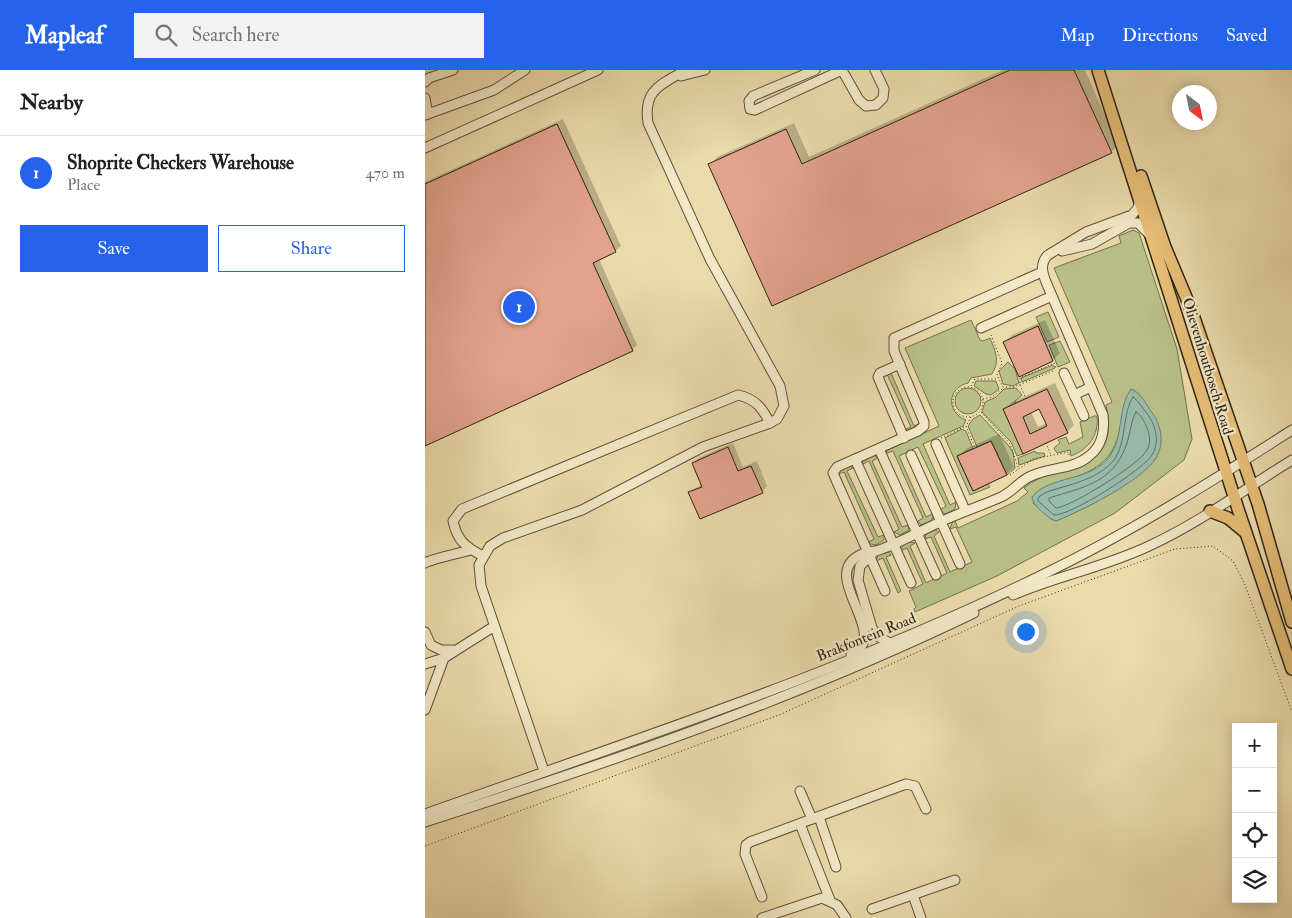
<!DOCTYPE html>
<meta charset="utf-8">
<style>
body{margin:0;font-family:"IM FELL Double Pica",serif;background:#f2f2f2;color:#202124}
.controls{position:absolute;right:15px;bottom:15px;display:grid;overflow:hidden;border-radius:0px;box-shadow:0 2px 12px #0003}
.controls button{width:45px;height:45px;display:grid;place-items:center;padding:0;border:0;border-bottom:1px solid #e0e0e0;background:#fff;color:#202124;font:25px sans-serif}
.compass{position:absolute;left:747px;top:15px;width:45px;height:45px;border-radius:50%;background:#fff;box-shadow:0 2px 12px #0003;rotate:148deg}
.you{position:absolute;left:600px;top:561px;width:18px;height:18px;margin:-12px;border:4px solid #fff;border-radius:50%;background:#1a73e8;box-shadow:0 0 0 8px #1a73e833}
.badge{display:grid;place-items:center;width:32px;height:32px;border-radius:50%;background:#2563eb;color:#fff;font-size:16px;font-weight:700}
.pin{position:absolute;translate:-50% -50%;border:2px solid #fff;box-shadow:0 1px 5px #0006}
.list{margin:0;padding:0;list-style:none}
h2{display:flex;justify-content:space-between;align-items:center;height:65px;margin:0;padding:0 20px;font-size:21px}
h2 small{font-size:16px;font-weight:400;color:#757577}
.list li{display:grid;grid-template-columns:32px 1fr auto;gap:15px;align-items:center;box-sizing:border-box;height:75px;padding:0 20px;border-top:1px solid #e0e0e0}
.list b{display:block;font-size:19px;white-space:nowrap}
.list p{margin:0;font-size:16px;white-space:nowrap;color:#757577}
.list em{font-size:16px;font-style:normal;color:#757577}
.actions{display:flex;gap:10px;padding:15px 20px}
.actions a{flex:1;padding:11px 0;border:1px solid #2563eb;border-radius:0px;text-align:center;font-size:18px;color:#2563eb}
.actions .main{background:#2563eb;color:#fff}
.icon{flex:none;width:28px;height:28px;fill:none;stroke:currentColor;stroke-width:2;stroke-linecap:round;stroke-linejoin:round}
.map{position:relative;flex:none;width:867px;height:848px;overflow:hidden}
header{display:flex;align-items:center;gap:30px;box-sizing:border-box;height:70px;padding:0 25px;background:#2563eb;color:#fff}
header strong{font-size:24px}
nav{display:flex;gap:28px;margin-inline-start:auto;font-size:18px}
.search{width:350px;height:45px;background:#f2f2f2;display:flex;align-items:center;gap:12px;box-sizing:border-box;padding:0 18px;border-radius:0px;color:#757577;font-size:19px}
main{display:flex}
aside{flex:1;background:#fff}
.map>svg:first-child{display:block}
</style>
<header>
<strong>Mapleaf</strong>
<div class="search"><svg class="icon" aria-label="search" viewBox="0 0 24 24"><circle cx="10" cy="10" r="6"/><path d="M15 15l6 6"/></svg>Search here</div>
<nav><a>Map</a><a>Directions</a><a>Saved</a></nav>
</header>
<main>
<aside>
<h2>Nearby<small></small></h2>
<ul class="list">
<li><span class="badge">1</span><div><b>Shoprite Checkers Warehouse</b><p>Place</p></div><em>470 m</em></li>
</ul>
<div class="actions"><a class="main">Save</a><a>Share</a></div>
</aside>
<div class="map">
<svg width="867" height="848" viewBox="0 0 867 848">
<rect width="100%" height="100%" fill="#ebdbab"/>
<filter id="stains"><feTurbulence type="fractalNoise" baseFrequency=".004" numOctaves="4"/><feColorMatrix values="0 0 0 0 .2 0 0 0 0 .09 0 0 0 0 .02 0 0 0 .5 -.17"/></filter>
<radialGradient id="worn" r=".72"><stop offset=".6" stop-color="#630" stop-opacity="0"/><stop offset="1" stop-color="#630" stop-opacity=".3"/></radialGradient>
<g fill="#b8c088" stroke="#74714e" fill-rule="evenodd">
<path d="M708,160L714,163L752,279L767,369L759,390L690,443L572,506L490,542L489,539L491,537L484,521L498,514L482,478L476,481L478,475L485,472L490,473L485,476L501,513L522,503L506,467L500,469L501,464L510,460L514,462L509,466L525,502L547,492L531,457L525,459L527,453L530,451L533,458L592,431L603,422L599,418C636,388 696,407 681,335L687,332L629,198L696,173L694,166ZM700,333L731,388C705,416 666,436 631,451L626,449L608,433C620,415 619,418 638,412C687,395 692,383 700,333Z"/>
<path d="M623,242L634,267L622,272L611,247Z"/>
<path d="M546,250L555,270L558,271L565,268C571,283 575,290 567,304L546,308L543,313C522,318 521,342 541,350L538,356L498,374L525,435L531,432L530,439L520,444L515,440L521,436L493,377L474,386L501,447L507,444L508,447L506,451L496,455L493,451L498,448L468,381L462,383L461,381L514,356L480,278Z"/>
<path d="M635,271L645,292L633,297L624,275Z"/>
<path d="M583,292L590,299L594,313L588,316L578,314L574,301Z"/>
<path d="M628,295L630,298L597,312L596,308Z"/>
<path d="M466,303L489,356L495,353L483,361L481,359L486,357L462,304Z"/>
<path d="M551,311H571L574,319L566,325L561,324L549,316Z"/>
<path d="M591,318L597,325L590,331L598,384L592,386L586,372L557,342L560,332L571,327L579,319Z"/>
<circle cx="543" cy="331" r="13"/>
<path d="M555,345L584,376L588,382L590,398L582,405L566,371L552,377L543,356L548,349Z"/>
<path d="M669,346H672C674,365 664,379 646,386L645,380L632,383L629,378L635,373L633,370L641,367L644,374L658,367L655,352Z"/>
<path d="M537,359L541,361L548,379L532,386L548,421L563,414L565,417L545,425L520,368Z"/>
<path d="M610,381L611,383H619L620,386L594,395L593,388Z"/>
<path d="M449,385L453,388L447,391L477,457L483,455L484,460L475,465L469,462L474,459L444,391L438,394L437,392Z"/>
<path d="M425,396L428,398L422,401L453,467L459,465V470L451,475L445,474L444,472L449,469L419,402L413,404V402Z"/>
<path d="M464,482L466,485L461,487L476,521L473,523L458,488L451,491L453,485Z"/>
</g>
<path fill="#98bbac" stroke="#6e7e6f" d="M706,319C716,322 722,336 728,344C737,357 739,375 731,388C717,411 656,441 631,451C624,449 607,435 607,427C624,405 667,412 685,386C699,367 692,338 706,319Z"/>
<g fill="#0003" fill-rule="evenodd">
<path d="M578,0H660L693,75L686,82L348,234L285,95L292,87L369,53L384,87Z"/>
<path d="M138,49L196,176L190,181L174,189L212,275L207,280L0,374V112Z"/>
<path d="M620,250L635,283L628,290L594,305L579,273L587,265Z"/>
<path d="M630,313L649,355L642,362L599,382L580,339L587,332ZM615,338L622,353L613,357L606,342Z"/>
<path d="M574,364L589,397L581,404L534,386L541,379Z"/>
<path d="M308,373L318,397L332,391L342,416L337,422H265L277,414L268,393L274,388Z"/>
</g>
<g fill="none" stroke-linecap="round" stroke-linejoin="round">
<g stroke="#646e60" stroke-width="1">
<path d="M708,327C714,331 718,339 723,345C731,356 735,372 727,385C718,400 645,446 629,445L613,431V428C620,421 629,420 638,417C656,412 677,405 689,390C702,373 697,342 708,327Z"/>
<path d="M711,342C716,345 720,352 722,358C725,365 726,373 722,380C715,394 646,437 631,438L624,431V428C659,417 687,413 701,376C705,366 706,350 711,342Z"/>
</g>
</g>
<g fill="#e2a38e" stroke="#2f2214" fill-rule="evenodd">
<path d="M585,0H649L687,83L347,236L283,94L361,59L377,94Z"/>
<path d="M132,54L191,182L168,193L208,281L0,376V114Z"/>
<path d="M613,256L628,291L594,307L578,272Z"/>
<path d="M622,319L643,363L598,384L578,339ZM614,339L622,356L605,364L598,347Z"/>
<path d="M566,371L582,405L548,421L532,386Z"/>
<path d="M303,377L313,401L326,396L338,423L275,449L263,422L277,417L267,393Z"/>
</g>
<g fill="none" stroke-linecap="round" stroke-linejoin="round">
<g stroke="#5e503a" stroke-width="11">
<g id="minor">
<path d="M390,0L328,26L324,31L325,39L330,40L417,0"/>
<path d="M417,0L434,30L441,36L451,35L458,28L459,19L450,0"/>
<path d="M256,6L280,0"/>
<path d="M0,12L4,8L28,0"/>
<path d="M0,28L3,44"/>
<path d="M0,45L69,20L100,0"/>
<path d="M0,78L173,0"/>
<path d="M637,181L667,174L704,153H713L723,163"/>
<path d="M556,258L627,226"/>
<path d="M475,294L455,303L453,307L479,368"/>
<path d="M639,303L659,346"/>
<path d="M649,325L666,317"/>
<path d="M511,374L540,440"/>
<path d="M454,379L511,505"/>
<path d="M486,385L535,494"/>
<path d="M430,389L486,513"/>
<path d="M447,484L435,496L433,510L447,558L452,566L465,573"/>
<path d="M58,486C40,477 32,470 28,451L37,439L313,325C331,329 337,338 345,353"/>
<path d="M0,493C9,488 33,484 45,480"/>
<path d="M460,521L408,403L412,397L493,361L499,356V352L469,281V268L617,202"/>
<path d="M588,525C632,506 680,497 724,476C774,453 820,419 867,390"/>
<path d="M0,562L6,575L16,580H28"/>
<path d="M426,585C469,564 390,505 437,484C441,482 446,482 451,481C473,474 493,462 513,453C534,443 556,436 576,427C587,422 594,412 604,407C623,397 648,400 664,386C677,376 680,360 678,345L621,212C617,202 615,193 623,185L661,162L707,145L713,138L715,129"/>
<path d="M0,594L19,588"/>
<path d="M0,640L19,588L68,557"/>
<path d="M119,701L56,516L54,495L65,476L78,468L157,440L278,377L345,353L352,349L359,336L355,316L285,189L223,53C218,20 235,15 261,0"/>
<path d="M375,721L387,749"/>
<path d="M0,744C208,670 420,602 619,504C706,462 786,412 867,360"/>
<path d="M394,747L411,797"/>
<path d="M0,752C186,692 373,628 549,543"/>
<path d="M375,754L405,830"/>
<path d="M488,825L496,848"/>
<path d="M337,827L320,784L321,775L325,772L481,714L490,716L501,739"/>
<path d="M447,839L530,810"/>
<path d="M337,848L397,828L412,835L421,848"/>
</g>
</g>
<g stroke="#2f2214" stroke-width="14">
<g id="major">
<path d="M673,0L813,439L867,599"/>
<path d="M716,106L740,177L766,239L833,434L867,552"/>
<path d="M785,441L803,448L820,462"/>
</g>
</g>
<g stroke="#2f2214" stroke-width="1" stroke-dasharray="1 2.5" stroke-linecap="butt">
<path d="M566,265L577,293L572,305L578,317H589L630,300"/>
<path d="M546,316L550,309H572"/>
<circle cx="543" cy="332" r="15"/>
<path d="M558,329L567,327L578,318"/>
<path d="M601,329L595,315V308L629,293L631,298"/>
<path d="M556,342L585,374L593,397"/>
<path d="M546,347L541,356L550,378"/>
<path d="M516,368L541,356"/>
<path d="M621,373L626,385"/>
<path d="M585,405L608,389L644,382V385"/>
<path d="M0,776L354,645L594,536L750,479L788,476L808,491L820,515L867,642"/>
</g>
<use href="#minor" stroke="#f2e8c8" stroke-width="9"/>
<use href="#major" stroke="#e6be76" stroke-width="11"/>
</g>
<g text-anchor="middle" stroke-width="4.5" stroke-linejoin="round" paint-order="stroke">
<g font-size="15" fill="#2f2214" stroke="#f2e8c8">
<text transform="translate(783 296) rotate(73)" y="5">Olievenhoutbosch Road</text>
<text transform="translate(441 567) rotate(-22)" y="5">Brakfontein Road</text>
</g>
</g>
<rect width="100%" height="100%" filter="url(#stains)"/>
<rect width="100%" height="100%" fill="url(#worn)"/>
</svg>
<div class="controls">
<button>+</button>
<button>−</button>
<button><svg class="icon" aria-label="locate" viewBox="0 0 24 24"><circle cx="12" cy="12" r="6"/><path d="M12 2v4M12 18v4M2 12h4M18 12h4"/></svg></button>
<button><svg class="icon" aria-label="layers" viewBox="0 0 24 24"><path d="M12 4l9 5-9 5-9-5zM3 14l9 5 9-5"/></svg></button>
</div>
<svg class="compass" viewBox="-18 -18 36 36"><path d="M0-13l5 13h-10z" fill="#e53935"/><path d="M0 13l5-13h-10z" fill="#757577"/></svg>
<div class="you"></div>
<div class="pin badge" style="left:94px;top:237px">1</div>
</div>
</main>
